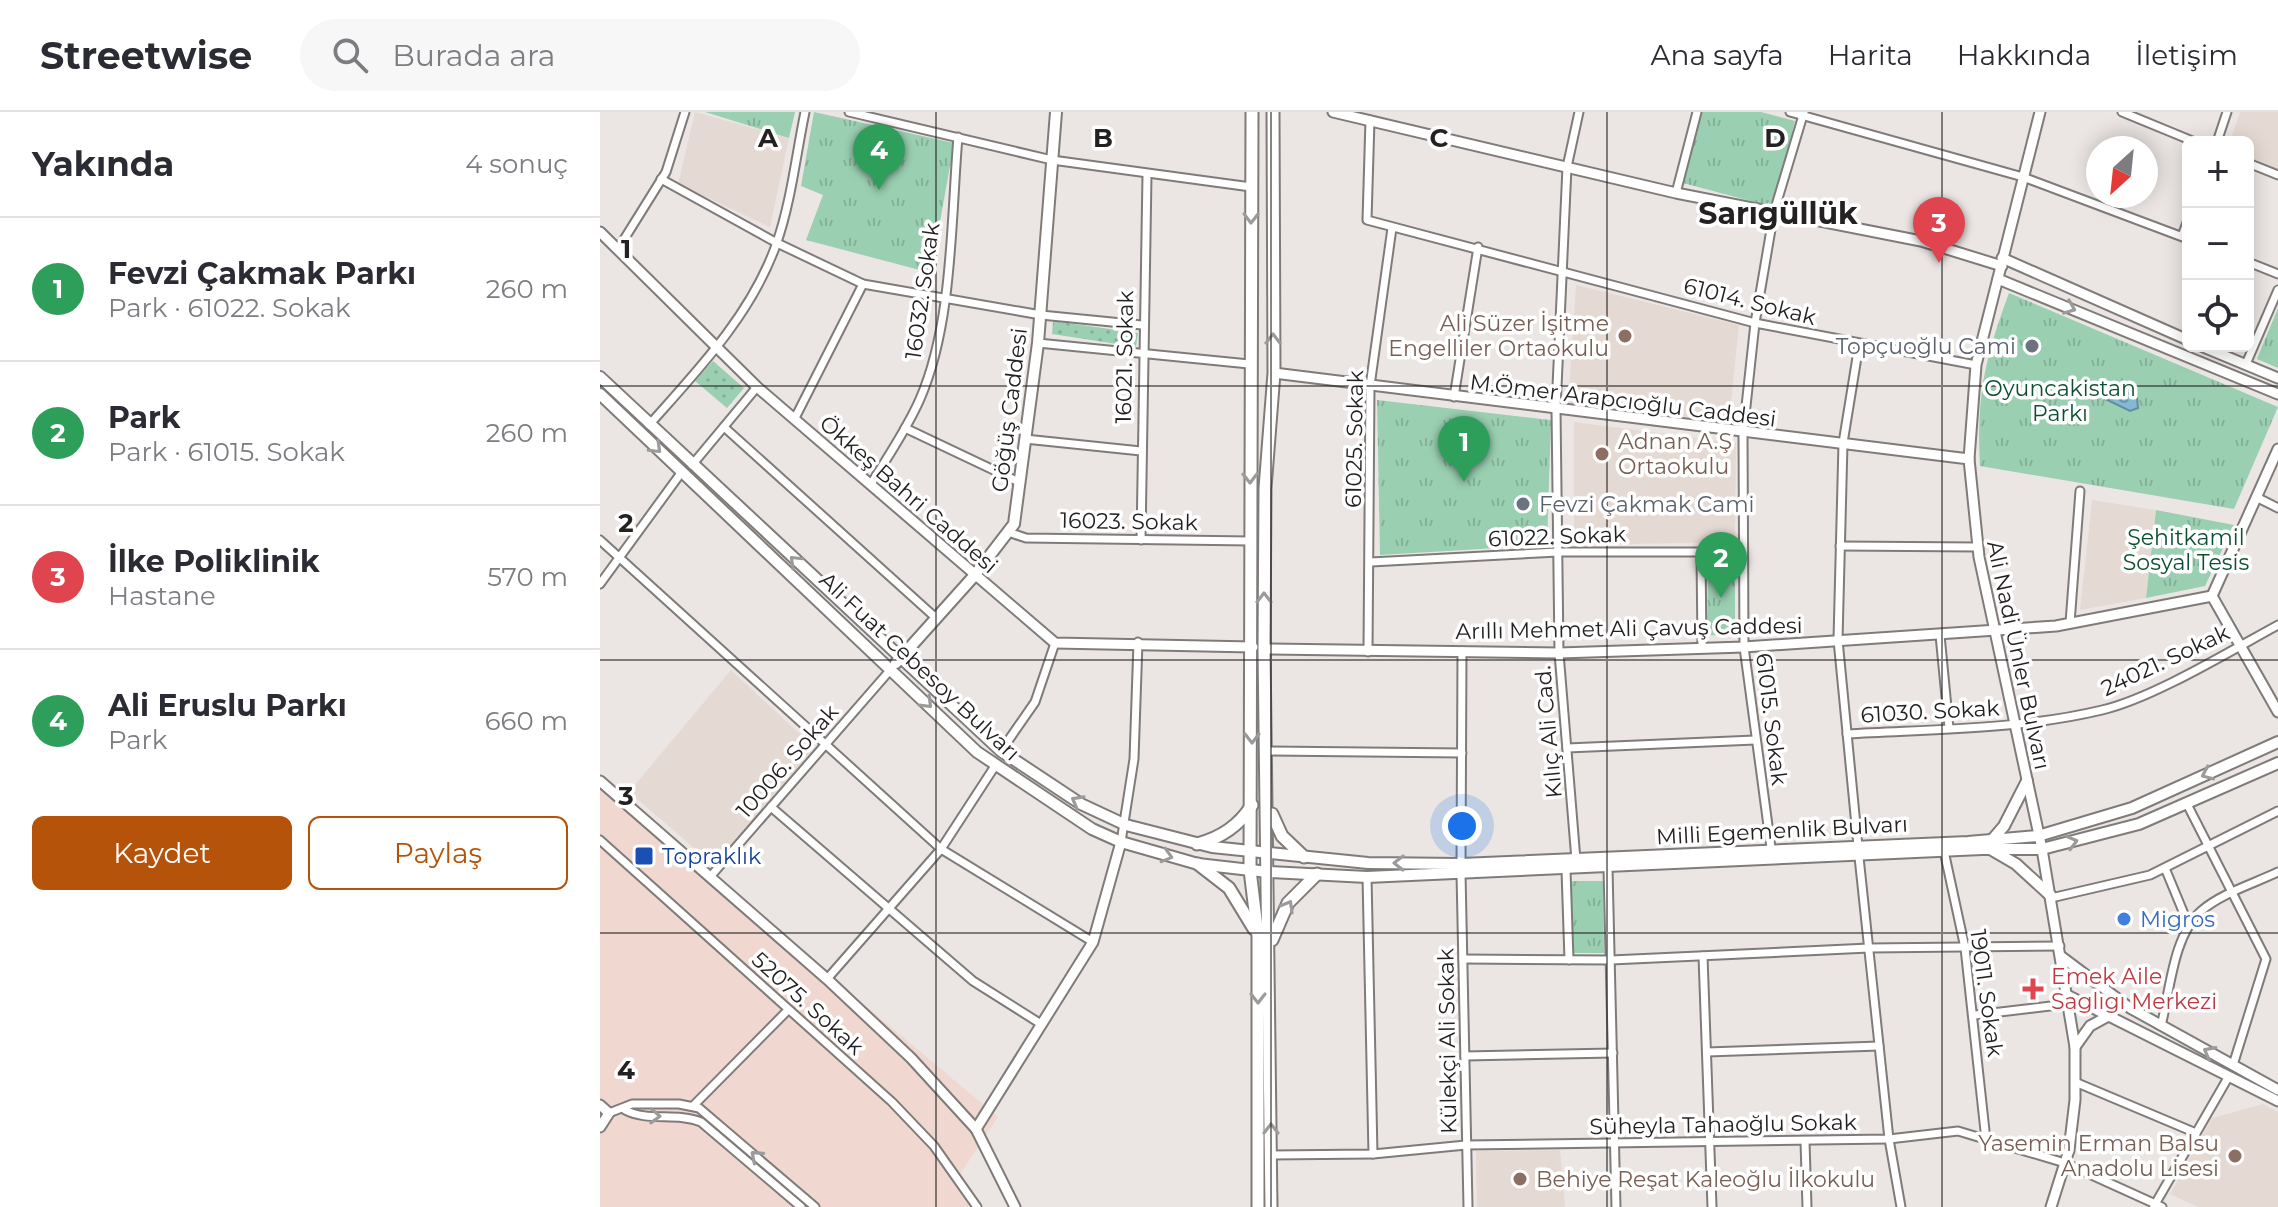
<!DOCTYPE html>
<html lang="tr">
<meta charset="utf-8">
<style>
body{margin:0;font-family:Montserrat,sans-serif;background:#f7f7f7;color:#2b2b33}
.controls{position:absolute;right:24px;top:24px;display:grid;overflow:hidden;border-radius:12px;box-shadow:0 4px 20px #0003}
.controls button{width:72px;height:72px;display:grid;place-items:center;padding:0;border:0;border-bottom:2px solid #e1e1e2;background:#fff;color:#2b2b33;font:40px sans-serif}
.compass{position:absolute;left:1486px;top:24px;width:72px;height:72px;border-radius:50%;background:#fff;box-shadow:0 4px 20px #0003;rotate:207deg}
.you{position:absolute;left:862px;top:714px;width:28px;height:28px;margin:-20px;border:6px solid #fff;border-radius:50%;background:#1a73e8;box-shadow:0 0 0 12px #1a73e833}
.badge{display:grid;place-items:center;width:52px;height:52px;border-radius:50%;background:#b45309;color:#fff;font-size:26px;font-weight:700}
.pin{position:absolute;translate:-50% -66px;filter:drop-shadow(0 2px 4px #0008)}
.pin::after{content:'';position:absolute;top:42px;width:28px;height:24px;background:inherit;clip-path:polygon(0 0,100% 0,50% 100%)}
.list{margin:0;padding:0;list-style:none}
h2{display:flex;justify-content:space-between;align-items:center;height:104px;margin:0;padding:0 32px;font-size:34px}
h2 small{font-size:26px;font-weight:400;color:#7c7c81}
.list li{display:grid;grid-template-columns:52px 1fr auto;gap:24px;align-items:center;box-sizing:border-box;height:144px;padding:0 32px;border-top:2px solid #e1e1e2}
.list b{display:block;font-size:30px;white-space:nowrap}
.list p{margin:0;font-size:26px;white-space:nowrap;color:#7c7c81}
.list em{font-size:26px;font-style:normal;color:#7c7c81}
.actions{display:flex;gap:16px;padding:24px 32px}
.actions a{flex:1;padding:18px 0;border:2px solid #b45309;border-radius:12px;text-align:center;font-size:28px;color:#b45309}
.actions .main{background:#b45309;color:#fff}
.icon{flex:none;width:44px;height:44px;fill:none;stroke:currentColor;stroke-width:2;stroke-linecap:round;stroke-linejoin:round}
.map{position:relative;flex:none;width:1678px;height:1095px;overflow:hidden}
header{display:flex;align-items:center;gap:48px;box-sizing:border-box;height:112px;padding:0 40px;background:#fff;border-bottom:2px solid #e1e1e2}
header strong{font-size:38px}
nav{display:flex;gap:44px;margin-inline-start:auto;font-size:28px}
.search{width:560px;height:72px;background:#f7f7f7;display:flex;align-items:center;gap:20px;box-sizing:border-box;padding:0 28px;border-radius:44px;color:#7c7c81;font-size:30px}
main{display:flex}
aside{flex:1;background:#fff}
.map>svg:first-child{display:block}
</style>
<header>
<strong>Streetwise</strong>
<div class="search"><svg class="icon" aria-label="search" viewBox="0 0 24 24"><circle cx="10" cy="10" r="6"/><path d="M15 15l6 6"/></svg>Burada ara</div>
<nav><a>Ana sayfa</a><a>Harita</a><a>Hakkında</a><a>İletişim</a></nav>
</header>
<main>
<aside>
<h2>Yakında<small>4 sonuç</small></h2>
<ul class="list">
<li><span class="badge" style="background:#2e9e5b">1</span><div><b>Fevzi Çakmak Parkı</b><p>Park · 61022. Sokak</p></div><em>260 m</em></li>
<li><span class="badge" style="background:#2e9e5b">2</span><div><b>Park</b><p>Park · 61015. Sokak</p></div><em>260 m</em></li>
<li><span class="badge" style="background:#e0444e">3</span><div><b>İlke Poliklinik</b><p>Hastane</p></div><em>570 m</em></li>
<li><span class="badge" style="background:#2e9e5b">4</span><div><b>Ali Eruslu Parkı</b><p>Park</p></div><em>660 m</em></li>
</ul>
<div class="actions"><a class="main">Kaydet</a><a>Paylaş</a></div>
</aside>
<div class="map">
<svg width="1678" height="1095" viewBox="0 0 1678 1095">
<defs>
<pattern id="grass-dots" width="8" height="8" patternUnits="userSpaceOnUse" patternTransform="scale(2)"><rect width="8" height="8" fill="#9acfb1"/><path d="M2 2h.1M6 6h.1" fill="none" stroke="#84b198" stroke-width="1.8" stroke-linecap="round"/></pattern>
<pattern id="park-tufts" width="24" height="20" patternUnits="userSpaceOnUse" patternTransform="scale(2)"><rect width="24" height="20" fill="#9acfb1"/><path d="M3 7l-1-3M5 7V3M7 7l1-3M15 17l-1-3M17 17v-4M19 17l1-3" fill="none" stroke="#84b198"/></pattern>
<pattern id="water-ripples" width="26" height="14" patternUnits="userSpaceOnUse" patternTransform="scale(2)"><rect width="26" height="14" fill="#82bad5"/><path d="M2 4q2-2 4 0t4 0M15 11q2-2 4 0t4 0" fill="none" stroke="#6a97ac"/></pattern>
</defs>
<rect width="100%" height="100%" fill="#ebe6e4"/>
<path fill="#f0d7cf" d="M0,671L398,1005L356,1068L372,1095H0Z"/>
<g fill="#e5d9d3">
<path d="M95,0L189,26L170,115L78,72Z"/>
<path d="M1640,0H1678V57L1648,45V30H1630Z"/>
<path d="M976,173L1139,213L1129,309L968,293Z"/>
<path d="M974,310L1136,331L1135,430L974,433Z"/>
<path d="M1492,388L1556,398L1546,486L1480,498Z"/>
<path d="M131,558L215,636L115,754L29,680Z"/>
<path d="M1663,992L1678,1000V1095H1598L1570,1082L1612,1006Z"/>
<path d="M960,1038L965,1095H877L876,1039Z"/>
</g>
<g fill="url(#grass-dots)">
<path d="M453,209L538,221L536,235L452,222Z"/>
<path d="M113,249L144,276L127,296L95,269Z"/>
</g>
<g fill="url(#park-tufts)">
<path d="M105,0H195L189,26Z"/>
<path d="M214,0L354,31L331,161L206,128L223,83L201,74Z"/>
<path d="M1101,0H1161L1195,9L1173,95L1083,71Z"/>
<path d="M1409,181L1678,295L1634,397L1380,354C1376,284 1385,246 1409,181Z"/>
<path d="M1678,196V256L1657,247Z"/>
<path d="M777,288L951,308L947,433L780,443Z"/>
<path d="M1556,398L1634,413L1605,474L1546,486Z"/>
<path d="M1108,449H1135V524L1107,523Z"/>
<path d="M972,769H1003L1004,841H972Z"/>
</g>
<path fill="url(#water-ripples)" stroke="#668c9f" stroke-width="2" d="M1503,268L1537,286L1538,296L1530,299L1495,282L1493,272Z"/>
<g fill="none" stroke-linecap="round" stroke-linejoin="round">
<g stroke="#7f7b79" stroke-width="11">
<g id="minor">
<path d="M249,0L452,48L651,75"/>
<path d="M1190,0L1423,65L1588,127"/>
<path d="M1522,0L1595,30"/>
<path d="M770,8L767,108L1155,211L1376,253"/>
<path d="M1617,30L1627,0"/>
<path d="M1648,51L1678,63"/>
<path d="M61,67L177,131L263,172L441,203L542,213"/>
<path d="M1076,81L1097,0"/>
<path d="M1582,124L1588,108"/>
<path d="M18,137L66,60L85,0"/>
<path d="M1648,150L1678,162"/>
<path d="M438,231L649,252"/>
<path d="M1646,252L1678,178"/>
<path d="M854,285L878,135"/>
<path d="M195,306L263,172"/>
<path d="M49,313C98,258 151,203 176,133C191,91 196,43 205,0"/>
<path d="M124,315L336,506"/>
<path d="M305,316L419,370"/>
<path d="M425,327L541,339"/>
<path d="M92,353L157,275"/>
<path d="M271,372C288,344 307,317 320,287C353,212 351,106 358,25"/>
<path d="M1656,385L1678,396"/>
<path d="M408,420L426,426L651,429"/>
<path d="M0,428L341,737L493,830"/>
<path d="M541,428L547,63"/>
<path d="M1240,434L1377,435"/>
<path d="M1101,440L1102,536"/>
<path d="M771,450L958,440H1143"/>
<path d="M0,472L81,361"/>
<path d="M1470,511L1480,379"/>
<path d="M1340,523L1349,616"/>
<path d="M768,540L770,274L792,116"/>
<path d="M1247,622C1331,617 1419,618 1502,598C1553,586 1630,539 1678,513"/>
<path d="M967,636L1155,628"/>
<path d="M401,639L435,590L455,531"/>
<path d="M667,639L862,641"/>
<path d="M1587,692L1666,847L1633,953"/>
<path d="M171,695L373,869L441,912"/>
<path d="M0,728L292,990L334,1034L377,1095"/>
<path d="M521,730L534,647L538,530"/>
<path d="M1258,734L1238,528L1243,331L1259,233"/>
<path d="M1171,736L1144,535L1143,322L1155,211L1174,100L1204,0"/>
<path d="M1344,739L1365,836L1386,1028"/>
<path d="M1259,745L1289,1027L1301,1095"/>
<path d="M976,748L959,541L956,297L967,55L979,0"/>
<path d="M861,752L862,539"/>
<path d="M1008,756L1016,1095"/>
<path d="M1565,756L1589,814"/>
<path d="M966,758L969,848"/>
<path d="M861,761L868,1095"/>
<path d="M110,765L292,556"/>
<path d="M767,765L773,1042"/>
<path d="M1451,786L1550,763L1678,699"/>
<path d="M1103,844L1112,1095"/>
<path d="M863,847L1011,848L1269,836L1460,834"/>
<path d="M227,867L341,737L395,654"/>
<path d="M1375,903L1467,892"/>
<path d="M1561,914C1570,879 1573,824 1601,799C1622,781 1653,772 1678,760"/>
<path d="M1107,940L1279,934"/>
<path d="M865,944L1013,941"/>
<path d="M1475,970L1596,1021"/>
<path d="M93,994L188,898"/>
<path d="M25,998C47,1010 77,1000 101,1010L201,1095"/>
<path d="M9,1001L32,992H79L99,996L215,1095"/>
<path d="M1205,1029L1207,1095"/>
<path d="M671,1043L773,1042L866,1033L1289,1027L1358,1019L1465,1051L1562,1095"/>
<path d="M1554,1094L1629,964"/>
</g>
</g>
<g stroke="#7f7b79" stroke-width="13">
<g id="tertiary">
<path d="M733,0L1076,81L1321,129L1402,154"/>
<path d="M1440,0L1376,253L1369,347L1379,445L1442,737L1475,935V988L1469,1038L1451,1095"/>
<path d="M0,120L157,275L455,531L653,535"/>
<path d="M1402,146L1588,228"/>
<path d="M1398,167L1678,282"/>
<path d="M1601,234L1678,266"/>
<path d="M674,261L1369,347"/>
<path d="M1678,337L1612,484L1678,600"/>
<path d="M664,537L959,541L1144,535L1456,514L1612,484"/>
<path d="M0,669L227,867L311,946L376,1017L415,1095"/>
<path d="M1462,845L1530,896L1678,978"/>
<path d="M1465,882L1678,989"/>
<path d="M1475,935L1490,914L1510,903"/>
<path d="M0,993L9,1001L0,1015"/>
<path d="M376,1017L493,830L521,730"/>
</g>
</g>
<g stroke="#7f7b79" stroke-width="14">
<g id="secondary">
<path d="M0,265L401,639L481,692L526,713L612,735L768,751L861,752L1368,730L1438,724L1532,696L1678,630"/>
<path d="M0,282L377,640L492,717L521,730L598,752L668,760L767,765L1382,737H1442L1539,712L1678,651"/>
<path d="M296,551L374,464L414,412L438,231L456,0"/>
<path d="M1392,728L1404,714L1427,669"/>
<path d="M1392,738L1416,752L1451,784"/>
</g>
</g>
<g stroke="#7f7b79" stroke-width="15">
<g id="primary">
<path d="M652,0L650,758L658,824V1095"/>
<path d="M672,702L682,724L704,745"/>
<path d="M597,732C621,726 639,714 652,693"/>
<path d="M598,752L629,776L654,817"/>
<path d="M672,828L688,791L717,762"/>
<path d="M671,1095L664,537L665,376L674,261L673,0"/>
</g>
</g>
<use href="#minor" stroke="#fff" stroke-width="7"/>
<use href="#tertiary" stroke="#fff" stroke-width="9"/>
<use href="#secondary" stroke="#fff" stroke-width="10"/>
<use href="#primary" stroke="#fff" stroke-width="11"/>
</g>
<defs><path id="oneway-chevron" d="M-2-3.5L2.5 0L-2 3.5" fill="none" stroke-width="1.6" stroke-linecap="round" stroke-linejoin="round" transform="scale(2)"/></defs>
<g stroke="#9c9b9b">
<use href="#oneway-chevron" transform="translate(651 106) rotate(91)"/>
<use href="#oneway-chevron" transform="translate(1470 196) rotate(22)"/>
<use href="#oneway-chevron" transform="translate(673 227) rotate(-90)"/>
<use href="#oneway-chevron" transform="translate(56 336) rotate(44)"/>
<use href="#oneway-chevron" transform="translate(650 366) rotate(89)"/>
<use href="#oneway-chevron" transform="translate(195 449) rotate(-136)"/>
<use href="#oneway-chevron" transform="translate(664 486) rotate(-90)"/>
<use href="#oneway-chevron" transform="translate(327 591) rotate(45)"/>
<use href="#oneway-chevron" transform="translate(652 626) rotate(90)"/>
<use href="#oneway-chevron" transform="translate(1607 662) rotate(156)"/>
<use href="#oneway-chevron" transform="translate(477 689) rotate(-151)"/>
<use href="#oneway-chevron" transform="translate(1472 730) rotate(-15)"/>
<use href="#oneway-chevron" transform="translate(567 744) rotate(16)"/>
<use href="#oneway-chevron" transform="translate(799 751) rotate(-179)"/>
<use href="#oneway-chevron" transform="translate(688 794) rotate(-60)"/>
<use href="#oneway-chevron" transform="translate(658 886) rotate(90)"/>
<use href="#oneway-chevron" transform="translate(1609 940) rotate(-152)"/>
<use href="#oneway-chevron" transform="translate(55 1004) rotate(2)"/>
<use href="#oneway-chevron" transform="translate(671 1017) rotate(-90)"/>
<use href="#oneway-chevron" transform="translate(156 1044) rotate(-139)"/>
</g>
<path fill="none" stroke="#232121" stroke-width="2" stroke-opacity="0.55" d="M336,0V1095M671,0V1095M1007,0V1095M1342,0V1095M0,274H1678M0,548H1678M0,821H1678"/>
<g fill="#8d6e63" stroke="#fff" stroke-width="3">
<circle cx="1025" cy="224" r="8"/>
<circle cx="1002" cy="342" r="8"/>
<circle cx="1635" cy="1044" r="8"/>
<circle cx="920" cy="1067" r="8"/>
</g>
<g fill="#6b7280" stroke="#fff" stroke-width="3">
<circle cx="1432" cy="234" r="8"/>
<circle cx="923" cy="392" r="8"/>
</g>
<rect fill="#1a4fb4" stroke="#fff" stroke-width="3" x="34" y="734" width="20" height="20" rx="4"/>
<circle fill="#3f7fe0" stroke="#fff" stroke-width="3" cx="1524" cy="807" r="8"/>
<path fill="#e0444e" stroke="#fff" stroke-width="3" d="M1429 865h8v8h8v8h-8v8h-8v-8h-8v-8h8z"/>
<g text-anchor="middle" stroke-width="7" stroke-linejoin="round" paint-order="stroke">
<g font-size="22" fill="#232121" stroke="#fff">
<text transform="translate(322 179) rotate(-82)" y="8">16032. Sokak</text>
<text transform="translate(1150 189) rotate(14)" y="8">61014. Sokak</text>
<text transform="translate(524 245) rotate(-89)" y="8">16021. Sokak</text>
<text transform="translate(1023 288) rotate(7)" y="8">M.Ömer Arapcıoğlu Caddesi</text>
<text transform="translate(409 298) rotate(-83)" y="8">Göğüş Caddesi</text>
<text transform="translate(754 327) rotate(-89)" y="8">61025. Sokak</text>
<text transform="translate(309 382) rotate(41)" y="8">Ökkeş Bahri Caddesi</text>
<text transform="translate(529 409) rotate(1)" y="8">16023. Sokak</text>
<text transform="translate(957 424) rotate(-2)" y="8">61022. Sokak</text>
<text transform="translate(1029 516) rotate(-1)" y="8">Arıllı Mehmet Ali Çavuş Caddesi</text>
<text transform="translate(1419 543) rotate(78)" y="8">Ali Nadi Ünler Bulvarı</text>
<text transform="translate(1565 548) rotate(-25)" y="8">24021. Sokak</text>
<text transform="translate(320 554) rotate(43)" y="8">Ali Fuat Cebesoy Bulvarı</text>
<text transform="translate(1330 599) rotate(-3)" y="8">61030. Sokak</text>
<text transform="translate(1172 607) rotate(83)" y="8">61015. Sokak</text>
<text transform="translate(948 620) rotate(-95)" y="8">Kılıç Ali Cad.</text>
<text transform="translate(187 649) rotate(-49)" y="8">10006. Sokak</text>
<text transform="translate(1182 718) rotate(-3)" y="8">Milli Egemenlik Bulvarı</text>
<text transform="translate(1387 881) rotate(82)" y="8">19011. Sokak</text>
<text transform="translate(208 891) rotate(42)" y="8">52075. Sokak</text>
<text transform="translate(847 929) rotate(-91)" y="8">Külekçi Ali Sokak</text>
<text transform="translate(1123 1012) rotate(-1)" y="8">Süheyla Tahaoğlu Sokak</text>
</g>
<g font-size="22" fill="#785e54" stroke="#fff" text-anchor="end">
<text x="1009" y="219">Ali Süzer İşitme<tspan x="1009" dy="25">Engelliler Ortaokulu</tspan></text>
<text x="1018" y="337" text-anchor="start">Adnan A.Ş<tspan x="1018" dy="25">Ortaokulu</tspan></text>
<text x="1619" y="1039">Yasemin Erman Balsu<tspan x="1619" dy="25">Anadolu Lisesi</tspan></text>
<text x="936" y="1075" text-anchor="start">Behiye Reşat Kaleoğlu İlkokulu</text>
</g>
<g font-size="22" fill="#5b616d" stroke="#fff" text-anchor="end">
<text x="1416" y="242">Topçuoğlu Cami</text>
<text x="939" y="400" text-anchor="start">Fevzi Çakmak Cami</text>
</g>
<g font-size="22" fill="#0c4f33" stroke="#fff">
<text x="1460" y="284">Oyuncakistan<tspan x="1460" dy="25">Parkı</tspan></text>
<text x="1586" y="433">Şehitkamil<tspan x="1586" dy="25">Sosyal Tesis</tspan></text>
</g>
<g font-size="22" fill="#164399" stroke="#fff" text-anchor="start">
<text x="62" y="752">Topraklık</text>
</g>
<g font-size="22" fill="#366cbe" stroke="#fff" text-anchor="start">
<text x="1540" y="815">Migros</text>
</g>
<g font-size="22" fill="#be3a42" stroke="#fff" text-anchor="start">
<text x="1451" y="872">Emek Aile<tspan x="1451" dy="25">Saglıgı Merkezi</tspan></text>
</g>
<g font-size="30" font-weight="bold" fill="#232121" stroke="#fff">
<text x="1178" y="112">Sarıgüllük</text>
</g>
</g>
<g font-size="26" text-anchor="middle" font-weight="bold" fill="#232121" stroke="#fff" stroke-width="7" stroke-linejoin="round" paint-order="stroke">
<text x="168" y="35">A</text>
<text x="503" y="35">B</text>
<text x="839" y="35">C</text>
<text x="1175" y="35">D</text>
<text x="26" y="146">1</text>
<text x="26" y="420">2</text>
<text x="26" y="693">3</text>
<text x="26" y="967">4</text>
</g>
</svg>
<div class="controls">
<button>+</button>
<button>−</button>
<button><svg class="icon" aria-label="locate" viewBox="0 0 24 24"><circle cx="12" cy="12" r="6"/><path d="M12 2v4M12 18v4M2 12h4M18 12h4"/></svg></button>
</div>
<svg class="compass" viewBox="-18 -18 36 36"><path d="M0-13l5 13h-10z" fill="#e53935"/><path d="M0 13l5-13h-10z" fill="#7c7c81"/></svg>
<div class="you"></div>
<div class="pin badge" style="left:864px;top:370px;background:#2e9e5b">1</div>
<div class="pin badge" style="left:1121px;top:486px;background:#2e9e5b">2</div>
<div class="pin badge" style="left:1339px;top:151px;background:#e0444e">3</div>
<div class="pin badge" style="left:279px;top:78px;background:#2e9e5b">4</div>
</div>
</main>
